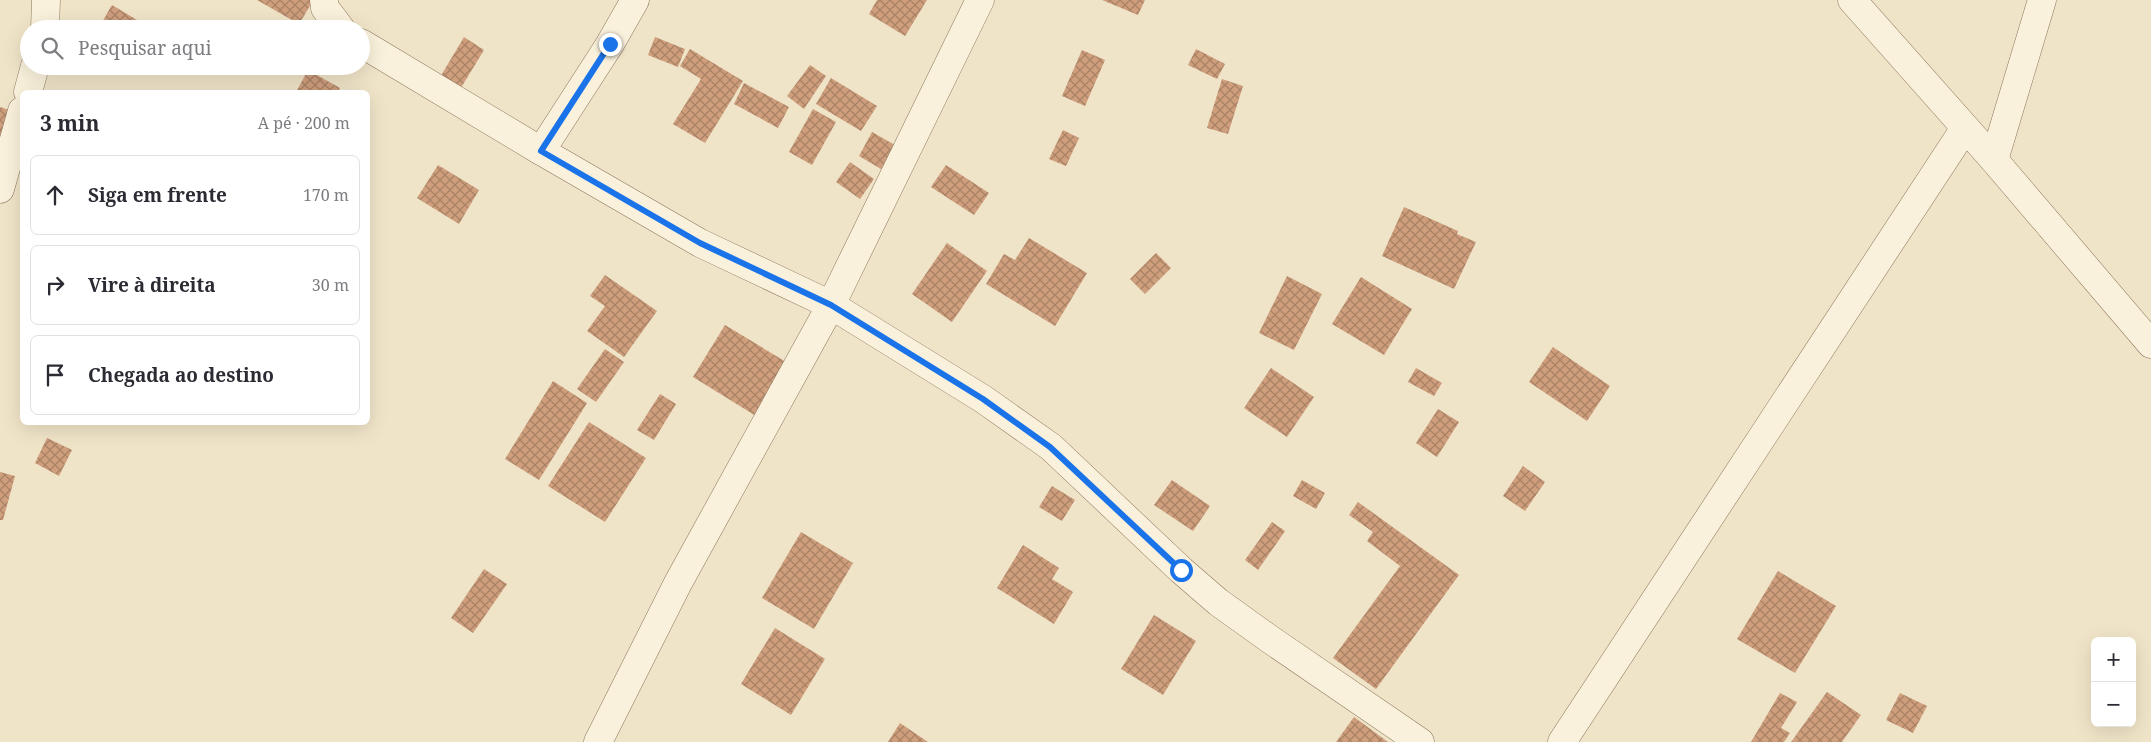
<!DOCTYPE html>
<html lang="pt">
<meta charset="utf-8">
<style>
body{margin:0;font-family:"Noto Serif",serif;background:#f2f2f3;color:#2b2b33}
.controls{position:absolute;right:15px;bottom:15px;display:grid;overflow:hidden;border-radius:8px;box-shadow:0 5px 20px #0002}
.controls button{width:45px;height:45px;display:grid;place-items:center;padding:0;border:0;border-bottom:1px solid #e1e1e2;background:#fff;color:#2b2b33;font:25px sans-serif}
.stop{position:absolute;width:15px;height:15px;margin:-11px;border:4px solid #1a73e8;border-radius:50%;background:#fff}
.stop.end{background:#1a73e8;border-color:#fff;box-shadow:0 1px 5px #0008}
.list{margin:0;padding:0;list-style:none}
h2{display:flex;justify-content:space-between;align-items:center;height:65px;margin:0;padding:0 20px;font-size:21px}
h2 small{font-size:16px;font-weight:400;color:#7c7c81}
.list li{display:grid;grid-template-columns:32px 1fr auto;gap:15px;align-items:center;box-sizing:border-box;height:80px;margin:0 10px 10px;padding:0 10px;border:1px solid #e1e1e2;border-radius:8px}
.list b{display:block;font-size:19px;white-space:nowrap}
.list em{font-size:16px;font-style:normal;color:#7c7c81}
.icon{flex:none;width:28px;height:28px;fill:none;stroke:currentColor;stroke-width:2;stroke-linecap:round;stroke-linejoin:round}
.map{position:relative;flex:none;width:2151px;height:742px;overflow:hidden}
.search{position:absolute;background:#fff;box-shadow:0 5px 20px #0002;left:20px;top:20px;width:350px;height:55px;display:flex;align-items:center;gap:12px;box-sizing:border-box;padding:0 18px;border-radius:28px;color:#7c7c81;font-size:19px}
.panel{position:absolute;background:#fff;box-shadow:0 5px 20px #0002;left:20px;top:90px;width:350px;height:335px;border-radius:8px}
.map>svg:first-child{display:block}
</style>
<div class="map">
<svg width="2151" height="742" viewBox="0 0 2151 742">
<defs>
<pattern id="building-cross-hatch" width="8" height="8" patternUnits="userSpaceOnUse" patternTransform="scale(1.25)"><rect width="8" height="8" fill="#cf9f7d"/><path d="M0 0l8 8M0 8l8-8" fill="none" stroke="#a98266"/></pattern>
</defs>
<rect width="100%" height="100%" fill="#f0e4c8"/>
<g fill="url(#building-cross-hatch)">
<path d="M257,0H310L313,1L299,24Z"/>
<path d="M877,0H927L905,36L869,14Z"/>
<path d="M1102,0H1145L1138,15Z"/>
<path d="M112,5L142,23L139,29H109L101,24Z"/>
<path d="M464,37L484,50L456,96L436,84Z"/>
<path d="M655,37L685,49L678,67L648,55Z"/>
<path d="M690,49L743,81L705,143L673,124L701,79L680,66Z"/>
<path d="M1196,49L1225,64L1217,79L1188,65Z"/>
<path d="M1082,50L1105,60L1085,106L1062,96Z"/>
<path d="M810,65L826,76L804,109L787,96Z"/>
<path d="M308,70L340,88L338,92H296Z"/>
<path d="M831,78L877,106L861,131L816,104Z"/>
<path d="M1222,79L1243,86L1228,134L1207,128Z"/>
<path d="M744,83L789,107L778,128L734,104Z"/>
<path d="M0,107L22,114L0,163Z"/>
<path d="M813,109L836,122L812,165L789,152Z"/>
<path d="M1063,130L1079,138L1066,166L1049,159Z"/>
<path d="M872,132L895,145L881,169L859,156Z"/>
<path d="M850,162L874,179L860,199L836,182Z"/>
<path d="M438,165L479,190L459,224L417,198Z"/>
<path d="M946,165L989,193L974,215L931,187Z"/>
<path d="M1404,207L1458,231L1457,234L1476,242L1454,289L1382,256Z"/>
<path d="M1029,238L1087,273L1055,326L986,284L1004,254L1015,260Z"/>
<path d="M947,243L987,271L952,322L912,294Z"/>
<path d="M1156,253L1171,268L1145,294L1130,279Z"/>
<path d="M605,275L657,311L624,357L587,331L605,306L590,296Z"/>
<path d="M1287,276L1322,294L1294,350L1259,333Z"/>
<path d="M1361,277L1412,309L1384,355L1332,324Z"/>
<path d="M725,325L796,368L764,421L693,377Z"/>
<path d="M1553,347L1610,386L1587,421L1529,382Z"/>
<path d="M605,349L624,362L596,402L577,389Z"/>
<path d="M1271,368L1314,397L1287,437L1244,408Z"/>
<path d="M1416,368L1442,383L1434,396L1408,382Z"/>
<path d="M553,381L587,403L539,480L505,459Z"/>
<path d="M660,394L676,404L654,440L637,430Z"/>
<path d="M1438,409L1459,422L1437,457L1416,443Z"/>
<path d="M589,422L646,458L605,522L548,486Z"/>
<path d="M47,438L72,450L59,476L35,463Z"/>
<path d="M1523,466L1545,482L1525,511L1503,496Z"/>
<path d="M0,472L15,476L3,520H0Z"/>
<path d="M1172,480L1210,506L1193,531L1154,505Z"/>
<path d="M1302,480L1325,493L1316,509L1293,496Z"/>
<path d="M1052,486L1075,500L1062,521L1039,507Z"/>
<path d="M1358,502L1459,575L1376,689L1333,658L1400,566L1367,541L1373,532L1349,515Z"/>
<path d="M1272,522L1285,531L1258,570L1245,560Z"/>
<path d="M801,532L853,563L814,629L762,598Z"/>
<path d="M1023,545L1059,568L1052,579L1073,592L1054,624L997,588Z"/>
<path d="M484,569L507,584L473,633L451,618Z"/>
<path d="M1778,571L1836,606L1795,673L1737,639Z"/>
<path d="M1154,615L1196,641L1163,695L1121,669Z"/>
<path d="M775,628L825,659L791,715L741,684Z"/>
<path d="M1827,692L1861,715L1842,742H1791Z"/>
<path d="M1780,693L1797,702L1781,728L1790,733L1784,742H1751Z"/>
<path d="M1900,693L1927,706L1913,733L1886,720Z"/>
<path d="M1354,717L1388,742H1336Z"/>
<path d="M900,723L928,742H888Z"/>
</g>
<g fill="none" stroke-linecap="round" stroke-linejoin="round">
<g stroke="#8d765c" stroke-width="29">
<g id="street">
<path d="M324,0L325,8L341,29"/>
<path d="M980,0L831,305L983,399L1051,447L1181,570L1218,602L1271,640L1420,742"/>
<path d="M1852,0L1994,160L2151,344"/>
<path d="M45,29L46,0"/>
<path d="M361,43L541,151"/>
<path d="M28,92L35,66"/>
<path d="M1994,160L2042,0"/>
<path d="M0,189L22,111"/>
<path d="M598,742L678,583L831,305L700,243L541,151L610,44L635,0"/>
<path d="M1562,742L1965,128"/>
</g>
</g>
<use href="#street" stroke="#faf1dc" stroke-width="28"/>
</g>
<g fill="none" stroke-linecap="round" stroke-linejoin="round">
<path stroke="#1a73e8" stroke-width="6" d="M610,44L541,151L700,243L831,305L983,399L1050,447L1181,570"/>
</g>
</svg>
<div class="controls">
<button>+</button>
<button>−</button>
</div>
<div class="stop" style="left:1181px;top:570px"></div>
<div class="stop end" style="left:610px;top:44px"></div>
<div class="search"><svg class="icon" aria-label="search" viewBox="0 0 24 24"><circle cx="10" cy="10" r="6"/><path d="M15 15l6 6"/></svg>Pesquisar aqui</div>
<section class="panel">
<h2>3 min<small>A pé · 200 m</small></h2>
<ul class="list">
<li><svg class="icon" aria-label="ahead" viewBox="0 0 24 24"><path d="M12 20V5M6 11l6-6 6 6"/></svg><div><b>Siga em frente</b></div><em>170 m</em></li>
<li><svg class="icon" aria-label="right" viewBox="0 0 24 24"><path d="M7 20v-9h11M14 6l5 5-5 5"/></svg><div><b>Vire à direita</b></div><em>30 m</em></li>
<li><svg class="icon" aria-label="arrive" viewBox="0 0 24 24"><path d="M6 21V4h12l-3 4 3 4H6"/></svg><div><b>Chegada ao destino</b></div></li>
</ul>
</section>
</div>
